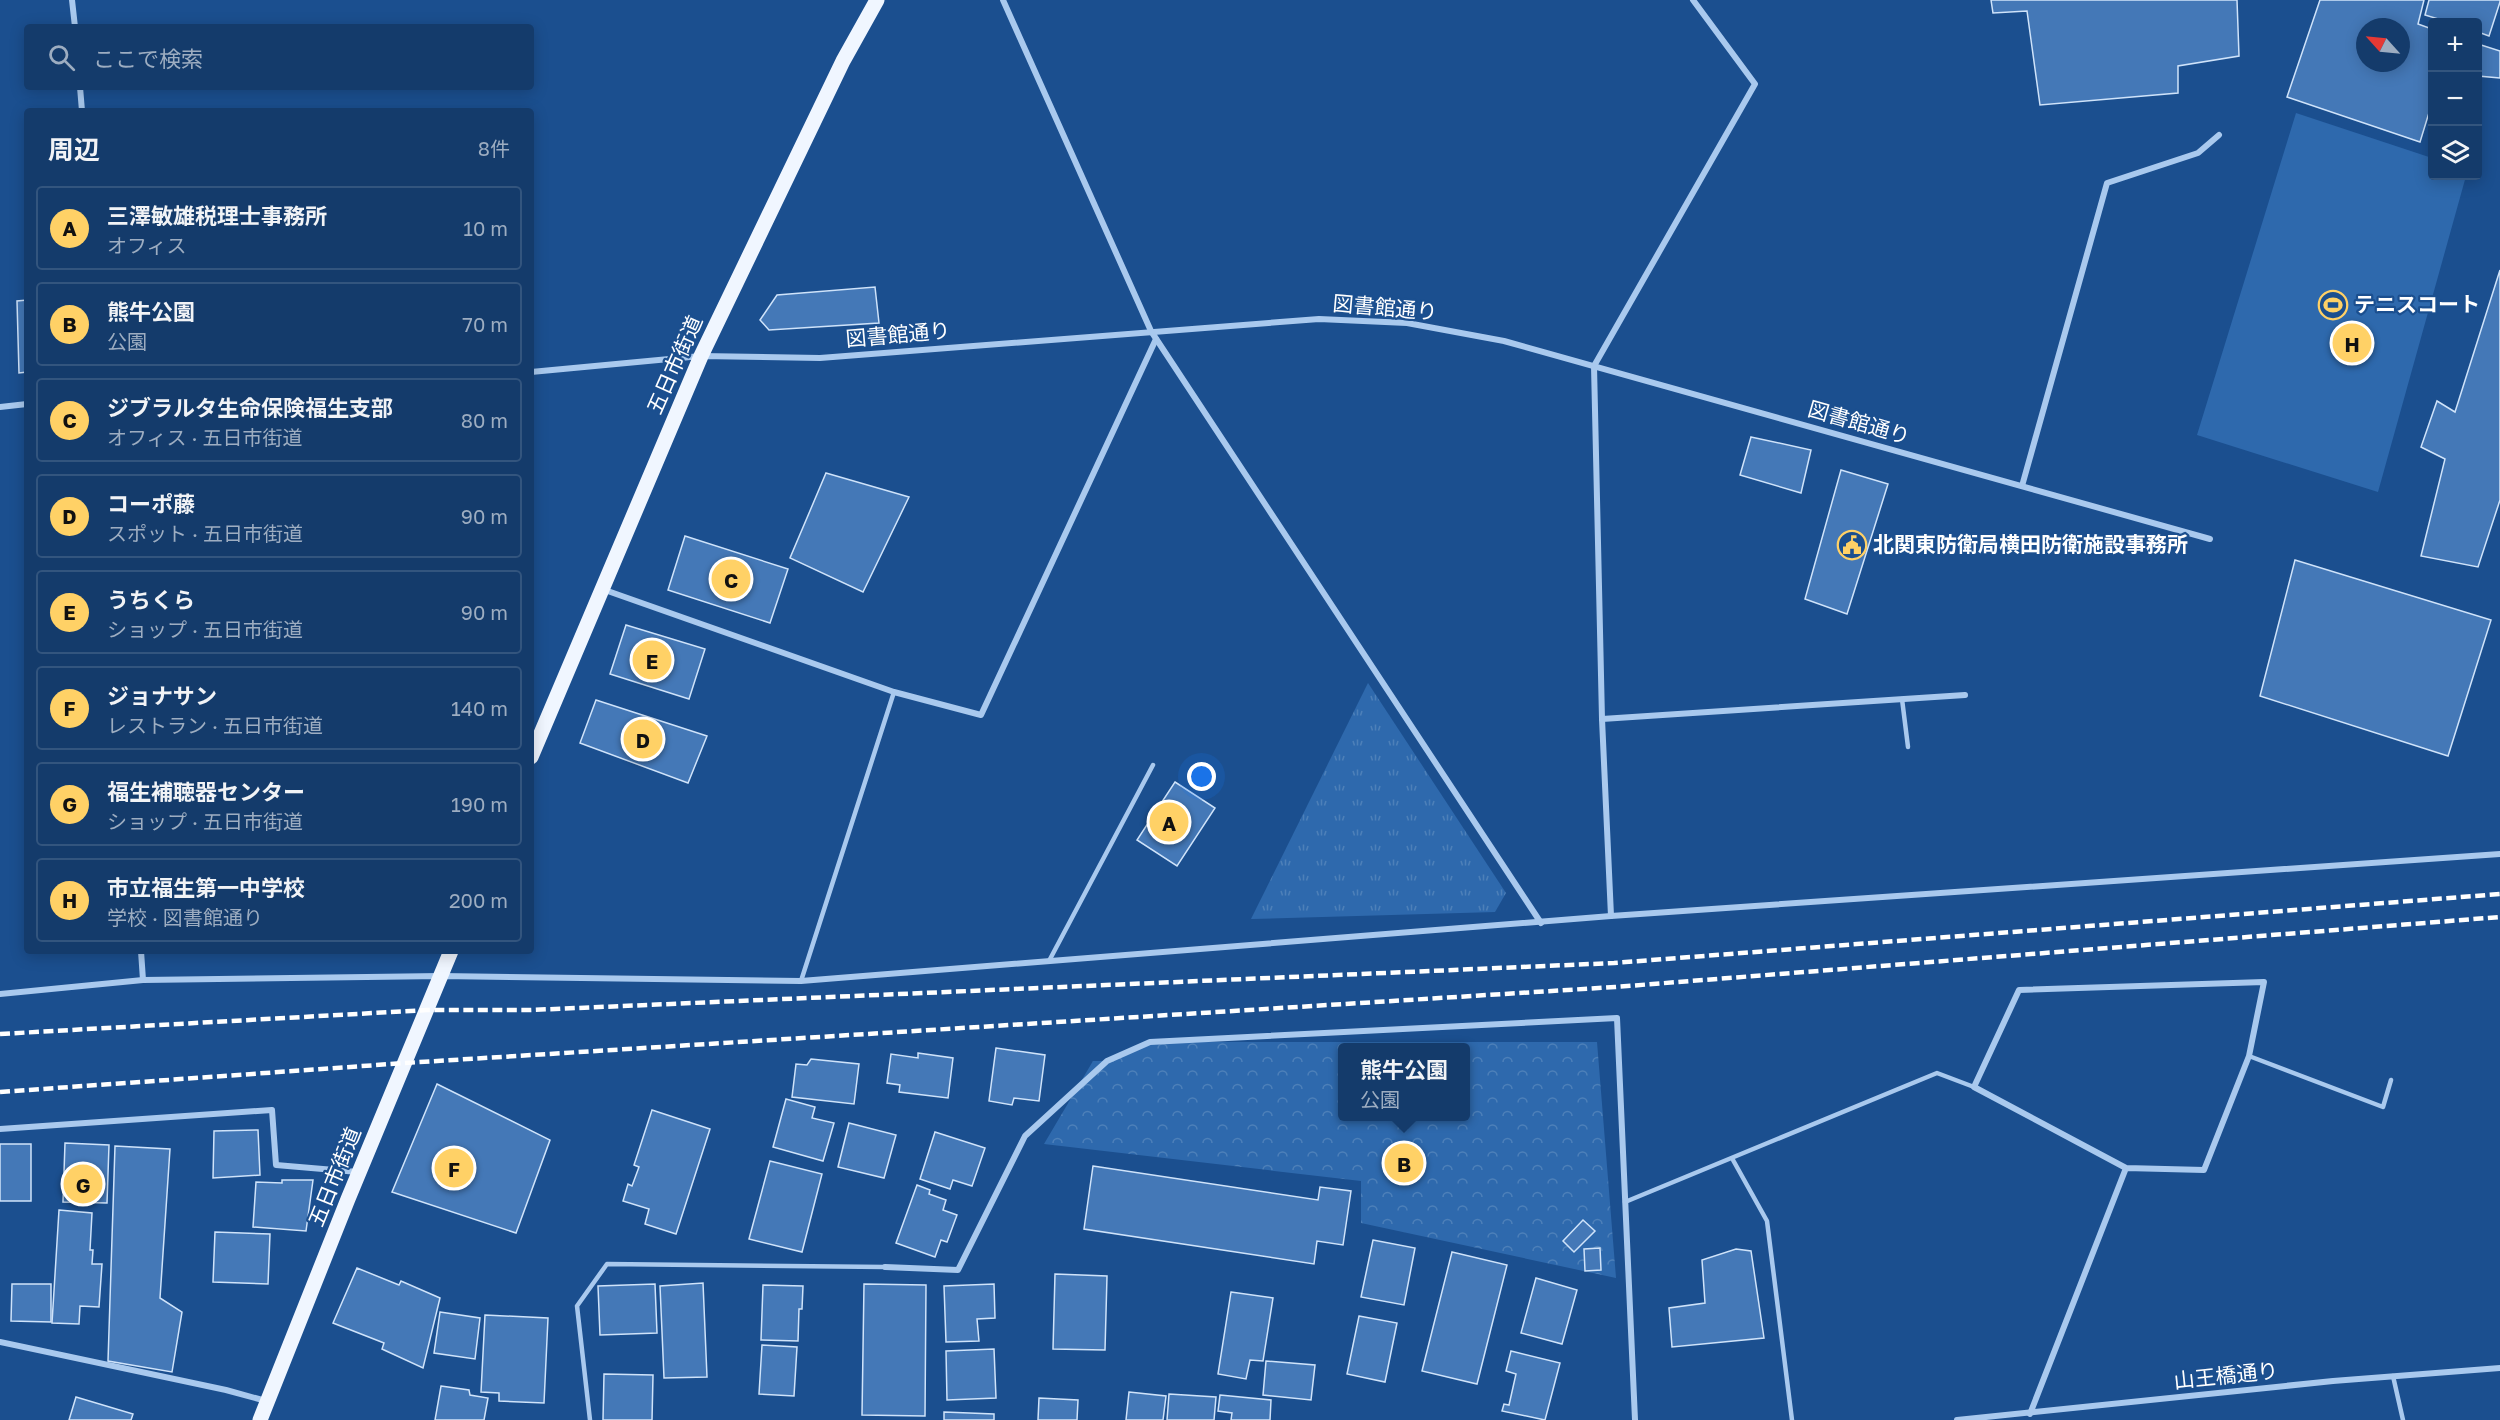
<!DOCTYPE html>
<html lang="ja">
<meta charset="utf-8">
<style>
body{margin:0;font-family:"Golos Text","Noto Sans JP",sans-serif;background:#1d4271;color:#f1f3f6}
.controls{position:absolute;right:18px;top:18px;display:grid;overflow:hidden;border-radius:6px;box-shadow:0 3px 15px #0003}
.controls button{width:54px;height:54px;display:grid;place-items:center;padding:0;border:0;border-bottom:2px solid #33557e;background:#143b6b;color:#f1f3f6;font:30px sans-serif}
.compass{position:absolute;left:2356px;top:18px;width:54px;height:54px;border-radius:50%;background:#143b6b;box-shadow:0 3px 15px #0003;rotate:297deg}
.you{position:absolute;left:1202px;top:777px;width:21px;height:21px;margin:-15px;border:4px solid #fff;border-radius:50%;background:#1a73e8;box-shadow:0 0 0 9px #1a73e833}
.badge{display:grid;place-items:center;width:39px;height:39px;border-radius:50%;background:#ffd166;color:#111;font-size:20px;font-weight:700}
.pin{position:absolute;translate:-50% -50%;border:3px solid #fff;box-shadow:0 2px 6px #0006}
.popup{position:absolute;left:1338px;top:1043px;width:132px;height:78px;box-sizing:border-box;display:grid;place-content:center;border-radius:6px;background:#143b6b;filter:drop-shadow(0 2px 4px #0005);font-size:20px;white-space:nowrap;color:#9dadc1}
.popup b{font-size:22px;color:#f1f3f6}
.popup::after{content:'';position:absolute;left:50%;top:100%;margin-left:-12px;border:12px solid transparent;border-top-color:#143b6b}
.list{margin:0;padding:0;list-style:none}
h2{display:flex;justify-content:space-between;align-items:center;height:78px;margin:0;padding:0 24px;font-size:26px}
h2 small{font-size:20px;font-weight:400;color:#9dadc1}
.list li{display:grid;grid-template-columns:39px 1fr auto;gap:18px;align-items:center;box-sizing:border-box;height:84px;margin:0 12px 12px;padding:0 12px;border:2px solid #33557e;border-radius:6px}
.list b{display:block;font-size:22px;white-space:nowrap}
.list p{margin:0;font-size:20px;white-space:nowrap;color:#9dadc1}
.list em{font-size:20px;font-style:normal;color:#9dadc1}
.icon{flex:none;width:33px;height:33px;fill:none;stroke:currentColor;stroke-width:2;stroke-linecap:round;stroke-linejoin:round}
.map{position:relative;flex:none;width:2500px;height:1420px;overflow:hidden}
.search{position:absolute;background:#143b6b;box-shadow:0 3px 15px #0003;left:24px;top:24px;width:510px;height:66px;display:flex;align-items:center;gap:15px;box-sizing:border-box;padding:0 21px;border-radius:6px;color:#9dadc1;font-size:22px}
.panel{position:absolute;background:#143b6b;box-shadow:0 3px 15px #0003;left:24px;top:108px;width:510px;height:846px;border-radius:6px}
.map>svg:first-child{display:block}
</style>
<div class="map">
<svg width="2500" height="1420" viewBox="0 0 2500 1420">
<defs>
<pattern id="grass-tufts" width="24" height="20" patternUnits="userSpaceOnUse" patternTransform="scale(1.5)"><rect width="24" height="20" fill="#2e69ad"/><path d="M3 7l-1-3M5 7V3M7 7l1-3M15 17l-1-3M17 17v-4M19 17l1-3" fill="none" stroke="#4d80b9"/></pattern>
<pattern id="park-crowns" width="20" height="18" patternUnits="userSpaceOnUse" patternTransform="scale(1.5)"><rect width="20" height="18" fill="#2e69ad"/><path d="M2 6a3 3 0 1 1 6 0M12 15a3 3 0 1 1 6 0" fill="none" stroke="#4d80b9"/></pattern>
</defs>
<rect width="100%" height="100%" fill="#1b4f8f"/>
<path fill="url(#grass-tufts)" d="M1368,683L1506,893L1495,912L1251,919Z"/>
<path fill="url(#park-crowns)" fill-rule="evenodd" d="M1150,1042H1597L1616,1278L1361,1223V1181L1044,1144L1093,1061H1107ZM1342,1048H1466V1116H1342Z"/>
<path fill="#2e69ad" d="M2296,113L2432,158V176H2466L2378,492L2197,435Z"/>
<g fill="#4478b7" stroke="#cfe3fa" stroke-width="1.5" fill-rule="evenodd">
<path d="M1991,0H2237L2239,56L2178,66V93L2040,105L2027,11L1993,13Z"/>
<path d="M2320,0H2424L2418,24L2432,29V103L2420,142L2287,97ZM2365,27H2401V63H2365Z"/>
<path d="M2429,0H2500V2L2489,36L2478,32V22H2448L2425,15Z"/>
<path d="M2478,44L2500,51V78L2478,76Z"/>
<path d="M2500,270V500L2478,567L2421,556L2445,459L2421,447L2437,401L2455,412Z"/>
<path d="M875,287L879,323L769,330L760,320L777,295Z"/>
<path d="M27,300V372L19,373L17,301Z"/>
<path d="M1751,437L1811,450L1801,493L1740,475Z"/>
<path d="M1841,470L1888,484L1847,614L1805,599Z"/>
<path d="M826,473L909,497L863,592L790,558Z"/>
<path d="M685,536L788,569L770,623L668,590Z"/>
<path d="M2295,560L2491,620L2448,756L2260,696Z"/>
<path d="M626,625L705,649L689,699L610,674Z"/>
<path d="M596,700L707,736L688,783L580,743Z"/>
<path d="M1175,782L1215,808L1177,866L1137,840Z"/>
<path d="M996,1048L1045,1055L1039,1101L1014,1098L1012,1105L989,1101Z"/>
<path d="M918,1053L953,1058L948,1098L899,1092L900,1085L887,1083L891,1054L918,1058Z"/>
<path d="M811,1059L859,1064L854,1104L792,1097L796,1064L807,1065Z"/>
<path d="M437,1084L550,1140L516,1233L392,1192Z"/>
<path d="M786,1099L815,1107L812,1118L834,1123L823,1161L773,1147Z"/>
<path d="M652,1110L710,1129L676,1234L645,1224L649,1209L623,1201L628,1184L632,1186L639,1167L634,1165Z"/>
<path d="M849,1123L896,1135L884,1178L838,1167Z"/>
<path d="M258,1130L260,1175L213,1178L214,1131Z"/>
<path d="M935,1132L985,1148L972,1186L953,1180L950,1189L920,1179Z"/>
<path d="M65,1143L109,1145L107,1203L63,1202Z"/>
<rect x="0" y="1144" width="31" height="57"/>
<path d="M115,1146L170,1149L160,1298L182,1312L172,1372L108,1361Z"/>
<path d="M770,1161L822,1174L802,1252L749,1239Z"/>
<path d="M1093,1166L1318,1200L1320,1187L1351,1191L1343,1245L1317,1241L1314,1264L1084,1229Z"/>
<path d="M282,1180H313L306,1231L253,1227L256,1182L282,1183Z"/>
<path d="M917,1185L930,1190L929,1194L946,1200L943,1210L957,1215L947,1242L941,1240L935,1257L896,1243Z"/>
<path d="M59,1210L92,1213L90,1250H93L92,1264H102L99,1307L80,1306L79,1324L52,1323Z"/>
<path d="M1583,1220L1595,1231L1574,1252L1563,1241Z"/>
<path d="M215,1232L270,1234L268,1284L213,1282Z"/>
<path d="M1373,1240L1415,1248L1404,1305L1361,1297Z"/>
<path d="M1600,1248L1601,1270L1585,1271L1584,1249Z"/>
<path d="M1736,1249L1751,1251L1764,1338L1672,1347L1669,1308L1705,1303L1702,1260Z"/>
<path d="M1452,1252L1507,1265L1477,1384L1422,1371Z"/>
<path d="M357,1268L399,1285L401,1281L440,1298L423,1368L382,1349L384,1343L333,1323Z"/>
<path d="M1055,1274L1107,1276L1105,1350L1053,1349Z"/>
<path d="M1536,1278L1577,1290L1562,1344L1521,1333Z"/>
<path d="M703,1283L707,1377L664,1378L660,1286Z"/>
<path d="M12,1284H51V1322L11,1321Z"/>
<path d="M655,1284L657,1333L600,1335L598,1286Z"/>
<path d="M864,1284L926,1285L925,1416L862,1415Z"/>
<path d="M994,1284L995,1318L977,1319L979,1341L946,1342L944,1286Z"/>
<path d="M763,1285L803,1286L802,1309H799L798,1341L761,1340Z"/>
<path d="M1231,1292L1273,1298L1263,1361L1250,1360L1246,1379L1218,1374Z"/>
<path d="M440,1312L480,1318L475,1359L434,1353Z"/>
<path d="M485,1315L548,1318L544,1403L499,1401V1393L481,1392Z"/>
<path d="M1359,1316L1397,1323L1385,1382L1347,1374Z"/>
<path d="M762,1345L797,1347L794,1396L759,1394Z"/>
<path d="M994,1349L996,1398L947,1400L946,1351Z"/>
<path d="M1511,1351L1560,1363L1545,1420L1502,1411L1504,1404L1509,1405L1516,1374L1506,1371Z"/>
<path d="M1266,1361L1315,1365L1311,1400L1263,1395Z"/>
<path d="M604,1374L653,1375L652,1420H603Z"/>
<path d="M441,1386L469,1390L470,1395L488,1398L484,1420H435Z"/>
<path d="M1129,1392L1166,1396L1163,1420H1126Z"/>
<path d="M1169,1394L1216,1397L1214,1420H1167Z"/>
<path d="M1220,1395L1271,1400L1270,1420H1231L1232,1413L1218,1411Z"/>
<path d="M76,1397L133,1414L131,1420H69Z"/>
<path d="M1039,1398L1078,1400L1077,1420H1038Z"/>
<path d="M944,1412L994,1414V1420H944Z"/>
</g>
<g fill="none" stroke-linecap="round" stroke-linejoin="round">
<g stroke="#a9c9ee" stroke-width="4.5">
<path d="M1902,699L1908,747"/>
<path d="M1049,961L1153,765"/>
<path d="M801,981L894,692"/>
<path d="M2249,1056L2383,1107L2391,1080"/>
<path d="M1733,1160L1767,1221L1792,1420"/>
<path d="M1625,1202L1937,1073L1974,1087"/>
<path d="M2393,1376L2403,1420"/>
<path d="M590,1420L577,1306L607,1264L885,1267"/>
</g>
<g stroke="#a9c9ee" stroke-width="6">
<path d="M72,0L75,27"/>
<path d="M1003,0L1151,331L1541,923"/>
<path d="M80,87L82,111"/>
<path d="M531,372L701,356L820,358L1319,319L1407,323L1504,341L2210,539"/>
<path d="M0,407L27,404"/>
<path d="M2022,486L2107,183L2198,153L2219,135"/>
<path d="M602,589L894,692L981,715L1156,339"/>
<path d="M1602,719L1965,695"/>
<path d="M1611,916L1602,719L1594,366L1755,84L1693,0"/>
<path d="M141,951L143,980"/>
<path d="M0,994L143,980L441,976L801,981L1611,916L2500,854"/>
<path d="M0,1129L272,1110L276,1165L358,1172"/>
<path d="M885,1267L958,1270L1025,1136L1107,1061L1150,1042L1617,1018L1635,1420"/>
<path d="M0,1342L226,1390L266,1401"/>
<path d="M2030,1414L2126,1168L1974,1087L2019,990L2264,982L2249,1056L2204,1170L2126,1168"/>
<path d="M1957,1420L2333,1381L2500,1368"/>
</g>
<g stroke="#f0f6ff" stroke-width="15">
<path d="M531,757L701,356L843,61L877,0"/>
<path d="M260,1420L348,1199L451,951"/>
</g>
<g stroke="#fff" stroke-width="4.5" stroke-dasharray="10 4.5" stroke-linecap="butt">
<path d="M0,1034L427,1010H531L1614,963L2500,894"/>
<path d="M0,1092L405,1063L1615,987L2500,917"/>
</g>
</g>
<defs>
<g id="stadium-ring" transform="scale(1.5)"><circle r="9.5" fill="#1b4f8f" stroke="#ffd166" stroke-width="1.5"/><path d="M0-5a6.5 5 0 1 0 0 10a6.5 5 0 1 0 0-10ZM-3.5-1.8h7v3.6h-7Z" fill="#ffd166"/></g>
<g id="civic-ring" transform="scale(1.5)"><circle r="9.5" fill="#1b4f8f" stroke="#ffd166" stroke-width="1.5"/><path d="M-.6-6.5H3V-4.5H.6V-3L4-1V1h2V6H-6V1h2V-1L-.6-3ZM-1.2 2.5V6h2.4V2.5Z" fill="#ffd166"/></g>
</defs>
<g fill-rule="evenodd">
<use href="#stadium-ring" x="2333" y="305"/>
<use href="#civic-ring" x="1852" y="545"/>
</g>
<g text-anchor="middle" stroke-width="4.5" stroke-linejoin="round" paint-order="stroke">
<g font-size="21" font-weight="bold" fill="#fff" stroke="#1b4f8f" text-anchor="start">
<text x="2354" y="312">テニスコート</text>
<text x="1873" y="552">北関東防衛局横田防衛施設事務所</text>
</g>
<g font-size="21" fill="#fff" stroke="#1b4f8f">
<text transform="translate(1385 308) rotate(5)" y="7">図書館通り</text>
<text transform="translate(898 335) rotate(-5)" y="7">図書館通り</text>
<text transform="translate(675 365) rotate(-66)" y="7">五日市街道</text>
<text transform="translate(1859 423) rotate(16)" y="7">図書館通り</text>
<text transform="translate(335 1177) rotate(-68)" y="7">五日市街道</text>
<text transform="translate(2226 1376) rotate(-6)" y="7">山王橋通り</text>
</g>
</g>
</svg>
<div class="controls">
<button>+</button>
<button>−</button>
<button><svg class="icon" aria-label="layers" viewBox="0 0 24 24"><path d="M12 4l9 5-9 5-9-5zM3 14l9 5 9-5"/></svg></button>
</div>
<svg class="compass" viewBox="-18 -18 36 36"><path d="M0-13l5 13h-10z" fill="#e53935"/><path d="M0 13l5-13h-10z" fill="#9dadc1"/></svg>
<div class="you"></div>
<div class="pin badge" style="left:1169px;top:822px">A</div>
<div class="pin badge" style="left:1404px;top:1163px">B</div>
<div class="popup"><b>熊牛公園</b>公園</div>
<div class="pin badge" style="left:731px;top:579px">C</div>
<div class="pin badge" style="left:643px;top:739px">D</div>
<div class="pin badge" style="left:652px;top:660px">E</div>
<div class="pin badge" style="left:454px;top:1168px">F</div>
<div class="pin badge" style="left:83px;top:1184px">G</div>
<div class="pin badge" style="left:2352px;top:343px">H</div>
<div class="search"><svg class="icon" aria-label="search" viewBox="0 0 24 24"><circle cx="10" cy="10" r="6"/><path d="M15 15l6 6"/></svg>ここで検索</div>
<section class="panel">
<h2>周辺<small>8件</small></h2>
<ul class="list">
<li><span class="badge">A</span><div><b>三澤敏雄税理士事務所</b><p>オフィス</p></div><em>10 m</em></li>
<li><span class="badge">B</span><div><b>熊牛公園</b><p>公園</p></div><em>70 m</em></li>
<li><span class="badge">C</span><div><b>ジブラルタ生命保険福生支部</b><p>オフィス · 五日市街道</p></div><em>80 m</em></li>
<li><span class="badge">D</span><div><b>コーポ藤</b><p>スポット · 五日市街道</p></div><em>90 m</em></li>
<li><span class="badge">E</span><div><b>うちくら</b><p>ショップ · 五日市街道</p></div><em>90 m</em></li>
<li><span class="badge">F</span><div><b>ジョナサン</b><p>レストラン · 五日市街道</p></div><em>140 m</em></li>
<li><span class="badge">G</span><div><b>福生補聴器センター</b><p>ショップ · 五日市街道</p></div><em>190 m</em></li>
<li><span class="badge">H</span><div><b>市立福生第一中学校</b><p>学校 · 図書館通り</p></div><em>200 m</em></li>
</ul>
</section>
</div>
